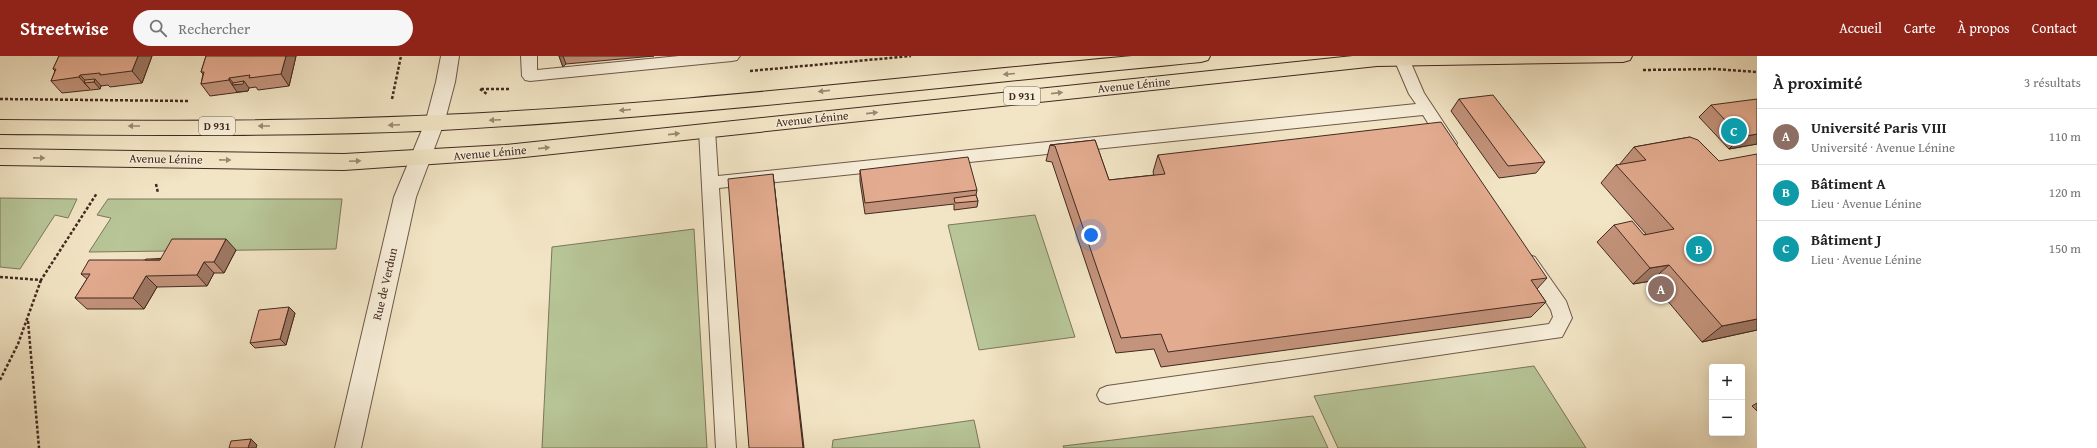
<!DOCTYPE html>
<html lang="fr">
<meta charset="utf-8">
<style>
body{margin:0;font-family:"Gentium Book Plus",serif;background:#f6f6f6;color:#222}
.controls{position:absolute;right:12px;bottom:12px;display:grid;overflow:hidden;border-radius:4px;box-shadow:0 4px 16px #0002}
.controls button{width:36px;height:36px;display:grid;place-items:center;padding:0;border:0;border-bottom:1px solid #e0e0e0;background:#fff;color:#222;font:20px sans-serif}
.you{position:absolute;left:1091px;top:179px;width:14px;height:14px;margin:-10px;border:3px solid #fff;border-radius:50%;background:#1a73e8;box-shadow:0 0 0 6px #1a73e833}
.badge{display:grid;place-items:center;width:26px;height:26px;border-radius:50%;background:#8f2418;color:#fff;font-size:13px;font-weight:700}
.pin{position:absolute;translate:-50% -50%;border:2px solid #fff;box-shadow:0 1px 4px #0006}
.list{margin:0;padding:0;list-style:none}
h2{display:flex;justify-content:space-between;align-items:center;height:52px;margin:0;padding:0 16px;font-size:17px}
h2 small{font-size:13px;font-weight:400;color:#767676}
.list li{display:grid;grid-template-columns:26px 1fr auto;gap:12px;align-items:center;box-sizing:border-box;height:56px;padding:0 16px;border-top:1px solid #e0e0e0}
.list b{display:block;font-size:15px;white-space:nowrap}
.list p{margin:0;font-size:13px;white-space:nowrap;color:#767676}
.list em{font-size:13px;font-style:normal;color:#767676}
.icon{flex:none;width:22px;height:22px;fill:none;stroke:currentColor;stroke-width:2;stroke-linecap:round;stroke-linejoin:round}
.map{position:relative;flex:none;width:1757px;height:392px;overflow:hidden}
header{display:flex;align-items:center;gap:24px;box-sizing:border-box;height:56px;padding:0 20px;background:#8f2418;color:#fff}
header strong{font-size:19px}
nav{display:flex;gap:22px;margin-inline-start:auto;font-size:14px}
.search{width:280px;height:36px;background:#f6f6f6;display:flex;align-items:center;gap:10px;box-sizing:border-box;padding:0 14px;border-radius:22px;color:#767676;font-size:15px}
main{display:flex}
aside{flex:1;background:#fff}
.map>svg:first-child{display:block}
</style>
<header>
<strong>Streetwise</strong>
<div class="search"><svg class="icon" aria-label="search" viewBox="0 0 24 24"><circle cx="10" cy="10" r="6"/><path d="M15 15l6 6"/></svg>Rechercher</div>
<nav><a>Accueil</a><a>Carte</a><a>À propos</a><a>Contact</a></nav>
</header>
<main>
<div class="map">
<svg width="1757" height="392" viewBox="0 0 1757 392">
<rect width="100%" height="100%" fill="#f2e5c5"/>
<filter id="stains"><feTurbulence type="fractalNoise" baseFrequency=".005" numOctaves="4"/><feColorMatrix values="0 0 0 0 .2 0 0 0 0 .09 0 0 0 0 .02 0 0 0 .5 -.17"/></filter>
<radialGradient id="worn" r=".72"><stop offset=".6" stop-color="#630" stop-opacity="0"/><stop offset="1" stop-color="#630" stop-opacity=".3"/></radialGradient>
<g fill="#b7c597" stroke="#7c775c">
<path d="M0,142L77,143L68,162L55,159L20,213L0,211Z"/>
<path d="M108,143H342L336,193L89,196L111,162L97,159Z"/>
<path d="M1035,159L1075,281L979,294L948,169Z"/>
<path d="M694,173L707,392H542L552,191Z"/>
<path d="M1534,310L1586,392H1338L1314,340Z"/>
<path d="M1313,360L1328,392H1064L1063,390Z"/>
<path d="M974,364L980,392H832L833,384Z"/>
</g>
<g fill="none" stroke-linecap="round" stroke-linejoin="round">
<g stroke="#6e5849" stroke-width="2">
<g id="service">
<path d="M521,0H537V14L679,0H740L737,4L732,5L530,25L525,24L522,20Z"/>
<path d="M1396,0H1408L1424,37L1457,87L1455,91L1449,93L1443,91L1423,59L719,132L736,392H716L699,74L701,70L707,68L713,70L715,74L718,120L1416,48L1409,38L1394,3Z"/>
<path d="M1529,199L1535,201L1566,245L1572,262L1562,281L1107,348L1100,345L1097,339L1100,333L1107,330L1549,268L1553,261L1551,254L1520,206L1523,201Z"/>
</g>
</g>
<g stroke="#6e5849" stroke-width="2">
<path id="tertiary" d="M441,0H459L455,26L445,64L416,141L361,392H335L394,141L426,64L436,26Z"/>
</g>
<g stroke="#422920" stroke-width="2">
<g id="primary">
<path d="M1132,0H1210L1208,4L1201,6C948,30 695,60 442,74C295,81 147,79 0,78V64C146,65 293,66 439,59C671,49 901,21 1132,0Z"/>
<path d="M1353,0H1632L1630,4L1623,6L1377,10L505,103L344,114L0,109V93L344,98L505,89Z"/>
</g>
</g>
<g stroke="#422920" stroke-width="2.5" stroke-dasharray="3 2" stroke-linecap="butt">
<path d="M1643,14L1715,13L1757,16"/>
<path d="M750,15L911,0"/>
<path d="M480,33L487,38"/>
<path d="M481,33H510"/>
<path d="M0,43L189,45"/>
<path d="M392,43L401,0"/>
<path d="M156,128L158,137"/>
<path d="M0,221L41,224L97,137"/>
<path d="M28,265L39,392"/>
<path d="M0,324L18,288L41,224"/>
</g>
<use href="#service" fill="#f7eed9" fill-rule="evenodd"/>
<use href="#tertiary" fill="#f7eed9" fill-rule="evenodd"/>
<use href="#primary" fill="#f2e5c5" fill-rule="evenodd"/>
</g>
<g fill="#c3937b" stroke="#422920">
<path d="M59,0H152L142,27L110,31L108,29L101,30L100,33L62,37L51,25L55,15L53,13Z"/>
<path d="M206,0H296L289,30L258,34L256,31L249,32L248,35L210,40L201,28L203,18L201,16Z"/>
<path d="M559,0H654L566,8L563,11Z"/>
<path d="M1459,43L1545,106L1536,117L1499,122L1451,55Z"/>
<path d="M1711,49L1757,88L1729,93L1699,61Z"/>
<path d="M1690,81L1757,274L1702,286L1651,225L1633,228L1597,186L1614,169L1644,179L1646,178L1601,127L1616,109H1619L1634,91Z"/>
<path d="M1095,84L1109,124L1154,119L1153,116L1158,99L1547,222L1537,233L1546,246L1531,261L1161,311L1154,293L1116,297L1052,106L1046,105L1050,89Z"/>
<path d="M860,114L977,134L976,139L978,145L977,151L954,154V148L865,158L860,125Z"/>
<path d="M236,194L224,217H214L207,230L157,231L144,253H87L75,242L87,223L81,218L145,204Z"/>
<path d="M289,251L295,257L286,289L255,292L250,287Z"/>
<path d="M1757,347V355L1752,350Z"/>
</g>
<g fill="#9f7864" stroke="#422920">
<path d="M138,0H152L142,27L132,15Z"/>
<path d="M286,0H296L289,30L281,18Z"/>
<path d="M559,0H563L566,8L563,11Z"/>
<path d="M80,19L87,26L84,27L90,33L79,21Z"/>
<path d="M229,22L235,29L244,25L249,32L248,35L237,36L229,24Z"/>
<path d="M95,23L101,30L100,33L94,26Z"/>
<path d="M1757,78V88L1729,93L1741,81Z"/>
<path d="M773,118L775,135L804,392H803Z"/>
<path d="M226,183L236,194L224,217L214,206Z"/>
<path d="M204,206L214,217L207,230L197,219Z"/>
<path d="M1669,209L1651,225L1633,228L1650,212Z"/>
<path d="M146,220L157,231L144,253L133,242Z"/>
<path d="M289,251L295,257L286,289L280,283Z"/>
<path d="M1757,263V274L1702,286L1722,270Z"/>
<path d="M251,383L257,389L256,392H248Z"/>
</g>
<g fill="#e3ab8f" stroke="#422920">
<path d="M59,0H138L132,15L100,19V17L80,19L79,21L51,25L56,13H53Z"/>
<path d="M206,0H286L281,18L249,22L250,19L229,22V24L201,28L204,16H201Z"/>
<path d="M95,23L94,26L84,27L85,24Z"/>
<path d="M244,25L243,28L232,29L233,27Z"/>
<path d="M1493,39L1545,106L1508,110L1459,43Z"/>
<path d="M1757,43V78L1741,81L1711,49Z"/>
<path d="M1441,66L1547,222L1531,224L1546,246L1168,296L1161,278L1121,282L1055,90L1050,89L1095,84L1109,124L1165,118L1158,99Z"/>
<path d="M1690,81L1698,84L1719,105L1757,98V263L1722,270L1669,209L1650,212L1614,169L1632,165L1644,179L1674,173L1616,109L1646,104L1634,91Z"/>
<path d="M968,101L977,134L865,147L860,114Z"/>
<path d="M773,118L803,392H749L728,123Z"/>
<path d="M976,139L978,145L955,147L954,142Z"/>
<path d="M172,183H226L214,206H204L197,219L146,220L133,242H75L90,218H81L89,204H160Z"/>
<path d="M146,203H161L160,204H145Z"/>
<path d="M289,251L280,283L250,287L259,254Z"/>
<path d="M251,383L248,392H229L231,385Z"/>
</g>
<defs><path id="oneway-solid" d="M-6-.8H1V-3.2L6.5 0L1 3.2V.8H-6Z"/></defs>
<g fill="#9a8772">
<use href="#oneway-solid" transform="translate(1009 18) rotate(175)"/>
<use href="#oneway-solid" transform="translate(824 35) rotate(174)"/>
<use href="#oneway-solid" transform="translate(1057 37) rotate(-6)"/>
<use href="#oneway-solid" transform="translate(625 54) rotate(175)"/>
<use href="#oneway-solid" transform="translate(872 57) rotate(-6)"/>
<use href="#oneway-solid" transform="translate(495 64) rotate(177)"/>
<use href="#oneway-solid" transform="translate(394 69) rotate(178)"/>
<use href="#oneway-solid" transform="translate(134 70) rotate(180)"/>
<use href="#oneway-solid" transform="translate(264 70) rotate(180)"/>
<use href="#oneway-solid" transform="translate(674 78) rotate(-6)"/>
<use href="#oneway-solid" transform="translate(544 92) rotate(-6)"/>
<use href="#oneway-solid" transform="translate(39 102) rotate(1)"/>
<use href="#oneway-solid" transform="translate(225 104) rotate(1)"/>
<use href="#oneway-solid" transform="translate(355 105) rotate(-3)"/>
</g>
<g text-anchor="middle" stroke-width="3" stroke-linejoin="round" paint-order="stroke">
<g fill="#f7eed9" stroke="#786458" stroke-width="1">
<rect x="1004" y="31" width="36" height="18" rx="3"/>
<rect x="199" y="61" width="36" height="18" rx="3"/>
</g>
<g font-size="11" font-weight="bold" fill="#422920">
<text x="1022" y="44">D 931</text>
<text x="217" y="74">D 931</text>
</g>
<g font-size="12" fill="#422920" stroke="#f7eed9">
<text transform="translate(1134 29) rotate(-6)" y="4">Avenue Lénine</text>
<text transform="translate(812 63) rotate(-6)" y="4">Avenue Lénine</text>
<text transform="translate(490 97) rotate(-5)" y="4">Avenue Lénine</text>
<text transform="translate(166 103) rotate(1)" y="4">Avenue Lénine</text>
<text transform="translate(385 228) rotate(-77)" y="4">Rue de Verdun</text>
</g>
</g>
<rect width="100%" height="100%" filter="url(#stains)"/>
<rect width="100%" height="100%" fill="url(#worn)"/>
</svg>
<div class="controls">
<button>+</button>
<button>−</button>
</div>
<div class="you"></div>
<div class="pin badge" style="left:1661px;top:233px;background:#8d6e63">A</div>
<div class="pin badge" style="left:1699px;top:193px;background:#0f9aa8">B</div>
<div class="pin badge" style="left:1734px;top:75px;background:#0f9aa8">C</div>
</div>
<aside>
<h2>À proximité<small>3 résultats</small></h2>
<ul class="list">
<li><span class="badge" style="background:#8d6e63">A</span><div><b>Université Paris VIII</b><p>Université · Avenue Lénine</p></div><em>110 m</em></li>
<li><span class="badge" style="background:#0f9aa8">B</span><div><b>Bâtiment A</b><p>Lieu · Avenue Lénine</p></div><em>120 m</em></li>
<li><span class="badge" style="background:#0f9aa8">C</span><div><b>Bâtiment J</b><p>Lieu · Avenue Lénine</p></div><em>150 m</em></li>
</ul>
</aside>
</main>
